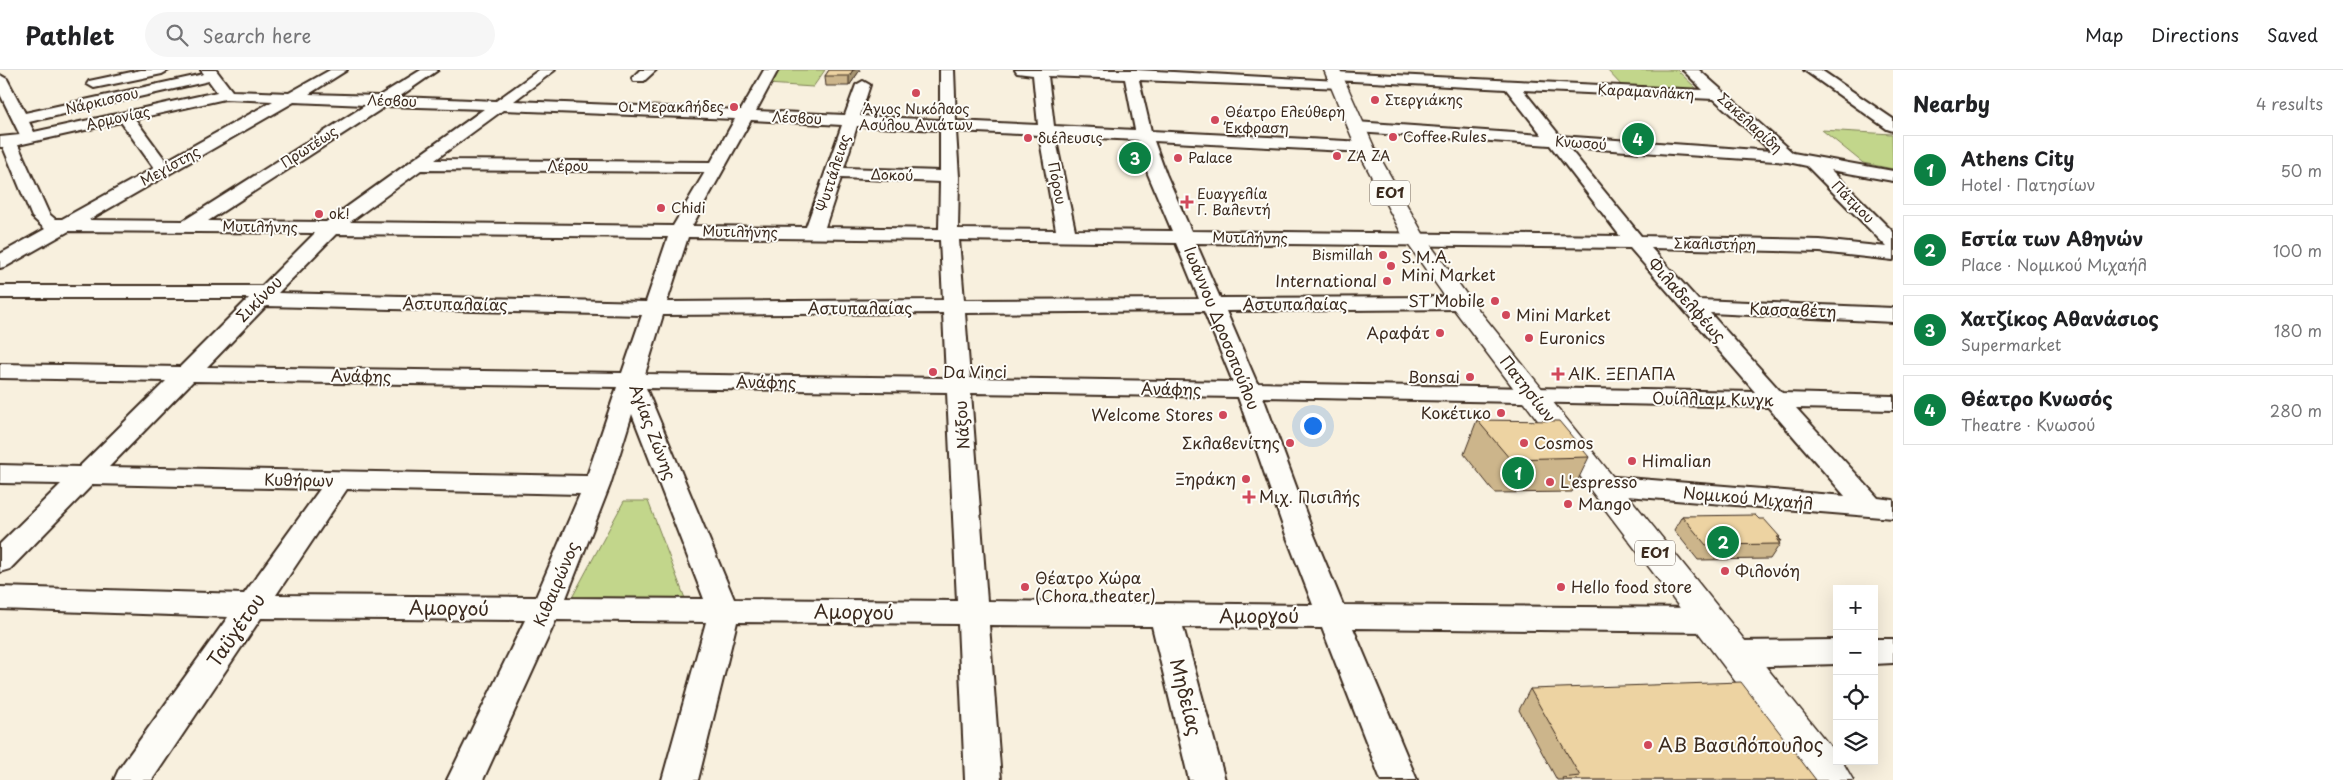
<!DOCTYPE html>
<meta charset="utf-8">
<style>
body{margin:0;font-family:"Playpen Sans",sans-serif;background:#f6f6f6;color:#202124}
.controls{position:absolute;right:15px;bottom:15px;display:grid;overflow:hidden;border-radius:0px;box-shadow:0 5px 20px #0002}
.controls button{width:45px;height:45px;display:grid;place-items:center;padding:0;border:0;border-bottom:1px solid #e0e0e0;background:#fff;color:#202124;font:25px sans-serif}
.you{position:absolute;left:1312px;top:355px;width:18px;height:18px;margin:-12px;border:4px solid #fff;border-radius:50%;background:#1a73e8;box-shadow:0 0 0 8px #1a73e833}
.badge{display:grid;place-items:center;width:32px;height:32px;border-radius:50%;background:#0b8043;color:#fff;font-size:16px;font-weight:700}
.pin{position:absolute;translate:-50% -50%;border:2px solid #fff;box-shadow:0 1px 5px #0006}
.list{margin:0;padding:0;list-style:none}
h2{display:flex;justify-content:space-between;align-items:center;height:65px;margin:0;padding:0 20px;font-size:21px}
h2 small{font-size:16px;font-weight:400;color:#757577}
.list li{display:grid;grid-template-columns:32px 1fr auto;gap:15px;align-items:center;box-sizing:border-box;height:70px;margin:0 10px 10px;padding:0 10px;border:1px solid #e0e0e0;border-radius:0px}
.list b{display:block;font-size:19px;white-space:nowrap}
.list p{margin:0;font-size:16px;white-space:nowrap;color:#757577}
.list em{font-size:16px;font-style:normal;color:#757577}
.icon{flex:none;width:28px;height:28px;fill:none;stroke:currentColor;stroke-width:2;stroke-linecap:round;stroke-linejoin:round}
.map{position:relative;flex:none;width:1893px;height:710px;overflow:hidden}
header{display:flex;align-items:center;gap:30px;box-sizing:border-box;height:70px;padding:0 25px;background:#fff;border-bottom:1px solid #e0e0e0}
header strong{font-size:24px}
nav{display:flex;gap:28px;margin-inline-start:auto;font-size:18px}
.search{width:350px;height:45px;background:#f6f6f6;display:flex;align-items:center;gap:12px;box-sizing:border-box;padding:0 18px;border-radius:28px;color:#757577;font-size:19px}
main{display:flex}
aside{flex:1;background:#fff}
.map>svg:first-child{display:block}
</style>
<header>
<strong>Pathlet</strong>
<div class="search"><svg class="icon" aria-label="search" viewBox="0 0 24 24"><circle cx="10" cy="10" r="6"/><path d="M15 15l6 6"/></svg>Search here</div>
<nav><a>Map</a><a>Directions</a><a>Saved</a></nav>
</header>
<main>
<div class="map">
<svg width="1893" height="710" viewBox="0 0 1893 710">
<rect width="100%" height="100%" fill="#f8f0de"/>
<filter id="ink" filterUnits="userSpaceOnUse"><feTurbulence type="fractalNoise" baseFrequency=".02" numOctaves="2"/><feDisplacementMap in="SourceGraphic" scale="10" xChannelSelector="R" yChannelSelector="G"/><feConvolveMatrix kernelMatrix="1 2 1 2 8 2 1 2 1" color-interpolation-filters="sRGB"/></filter>
<g filter="url(#ink)">
<g fill="#c2d68b" stroke="#7e8054">
<path d="M774,0H825L813,17L767,14Z"/>
<path d="M1607,0H1677L1698,20L1622,16Z"/>
<path d="M1822,60L1892,64L1893,99L1863,93Z"/>
<path d="M624,431H648L689,539L567,537Z"/>
</g>
<g fill="none" stroke-linecap="round" stroke-linejoin="round">
<g stroke="#3b2a1e" stroke-width="4">
<g id="minor">
<path d="M141,0H169L162,4L94,18L87,14L89,11Z"/>
<path d="M201,0H216L232,21L289,23L330,0H347L309,24L379,26L421,0H438L399,27L496,31L539,0H555L514,31L741,40L764,0H778L756,41L845,45L856,15L863,11L870,15L860,46L940,50V0H954L956,51L1038,55L1033,5L1017,3L1015,0H1137L1338,11L1343,12L1345,15L1343,18L1139,10L1151,61L1365,72L1371,73L1373,77L1371,81L1365,82L1154,71L1166,104L1191,161L1620,166L1550,75L1356,62L1350,60L1348,57L1350,54L1356,52L1542,65L1506,19L1334,10L1327,6L1334,2L1703,20L1683,0H1699L1793,83L1893,101V111L1831,100L1893,162V190L1820,182L1651,178L1698,230L1893,238V252L1710,243L1782,323L1893,326V340L1796,338L1878,428L1893,430V448L1603,424L1594,421L1590,415L1594,409L1603,406L1845,426L1768,337L1263,327L1314,465L1343,535L1707,538L1718,542L1722,550L1718,558L1707,562L1353,558L1417,710H1381L1322,558L1183,557L1225,710H1189L1152,556L989,555L1001,710H965L958,554L737,552L698,710H662L706,552L556,550L483,710H447L525,550L261,548L152,710H114L119,699L228,547L0,539V517L244,524L320,419L93,414L10,499L0,502V474L61,414L0,413V395L79,397L166,311L0,308V294L180,297L249,228H0V216H262L315,163L69,161L7,196L0,198V184L45,159L32,147L3,77H0V67L20,65L0,24V5L7,9L25,43L204,4ZM1048,6L1125,9L1135,60L1054,56ZM209,11L217,22L34,62L29,52ZM1523,20L1714,29L1771,81L1560,66ZM225,29L273,31L166,91L135,49ZM294,32L366,35L183,151L89,150ZM386,36L484,39L326,152L208,151ZM503,40L735,49L711,92L435,90ZM751,50L842,55L806,157L692,156ZM121,52L154,98L62,149H55L49,144L18,75ZM857,56L940,60V101L844,98ZM956,61L1039,65L1056,160L958,159L959,107ZM1055,66L1138,70L1148,104L1172,161L1075,160ZM1568,77L1788,92L1807,96L1887,177L1820,170L1641,166ZM421,100L705,102L673,156L350,152ZM841,108L940,112L939,159L825,157ZM336,164L668,167L646,232L278,223ZM688,167L940,170L943,230L667,232ZM959,170L1176,173L1199,229L964,230ZM1196,173L1630,178L1755,322L1257,313L1226,241L1461,239L1469,238L1472,233L1469,228L1461,227L1220,228ZM266,236L642,245L622,303L207,297ZM1204,241L1233,312L970,308L965,243ZM943,243L946,308L645,304L663,245ZM193,311L617,317L587,406L109,397ZM646,318L947,322L957,531L734,529ZM971,323L1238,327L1286,465L1313,535L987,531ZM632,344L704,529L566,528L610,415ZM347,419L580,424L536,527L276,525Z"/>
<path d="M640,0H656L644,11H634L632,8Z"/>
<path d="M1804,0H1821L1893,49V61L1887,59Z"/>
<path d="M1874,569H1893V593L1874,594Z"/>
<path d="M1837,570V594L1735,597L1724,593L1719,584L1724,575L1735,571Z"/>
</g>
</g>
<g stroke="#3b2a1e" stroke-width="3">
<path id="major" d="M1324,0H1340L1374,77L1426,169L1469,228L1837,685V691H1842L1853,710H1810L1453,238L1405,170L1356,77Z"/>
</g>
<use href="#minor" fill="#fdfcf7" fill-rule="evenodd"/>
<use href="#major" fill="#fdfcf7" fill-rule="evenodd"/>
</g>
<g fill="#ccb58b" stroke="#3b2a1e">
<path d="M829,0H860L849,16H826L825,6Z"/>
<path d="M1477,350L1589,387L1572,422L1495,423L1464,384Z"/>
<path d="M1682,446L1759,449L1780,467L1779,468L1781,470L1779,473L1780,474L1770,489L1698,490L1674,460Z"/>
<path d="M1530,619L1816,710H1557L1519,640Z"/>
</g>
<path fill="#a69471" stroke="#3b2a1e" d="M853,0H860L849,16V6Z"/>
<g fill="#edd3a2" stroke="#3b2a1e">
<path d="M829,0H853L849,6H825Z"/>
<path d="M1477,350L1559,351L1589,387L1510,389Z"/>
<path d="M1755,445L1759,449H1764L1780,467H1777L1781,470H1777L1780,474L1706,475L1682,446Z"/>
<path d="M1741,612L1816,710H1563L1562,708L1580,706L1530,619Z"/>
</g>
</g>
<g fill="#d1495b" stroke="#fdfcf7" stroke-width="2">
<circle cx="916" cy="23" r="5"/>
<circle cx="1375" cy="30" r="5"/>
<circle cx="734" cy="37" r="5"/>
<circle cx="1215" cy="50" r="5"/>
<circle cx="1393" cy="67" r="5"/>
<circle cx="1028" cy="68" r="5"/>
<circle cx="1337" cy="86" r="5"/>
<circle cx="1178" cy="88" r="5"/>
<path d="M1184.5 124.5h5v5h5v5h-5v5h-5v-5h-5v-5h5z"/>
<circle cx="661" cy="138" r="5"/>
<circle cx="319" cy="144" r="5"/>
<circle cx="1383" cy="185" r="5"/>
<circle cx="1391" cy="196" r="5"/>
<circle cx="1387" cy="211" r="5"/>
<circle cx="1495" cy="231" r="5"/>
<circle cx="1506" cy="245" r="5"/>
<circle cx="1440" cy="263" r="5"/>
<circle cx="1529" cy="268" r="5"/>
<circle cx="933" cy="302" r="5"/>
<path d="M1555.5 296.5h5v5h5v5h-5v5h-5v-5h-5v-5h5z"/>
<circle cx="1470" cy="307" r="5"/>
<circle cx="1501" cy="343" r="5"/>
<circle cx="1223" cy="345" r="5"/>
<circle cx="1290" cy="373" r="5"/>
<circle cx="1524" cy="373" r="5"/>
<circle cx="1632" cy="391" r="5"/>
<circle cx="1246" cy="409" r="5"/>
<circle cx="1550" cy="412" r="5"/>
<path d="M1246.5 419.5h5v5h5v5h-5v5h-5v-5h-5v-5h5z"/>
<circle cx="1568" cy="434" r="5"/>
<circle cx="1725" cy="501" r="5"/>
<circle cx="1025" cy="517" r="5"/>
<circle cx="1561" cy="517" r="5"/>
<circle cx="1648" cy="675" r="5"/>
</g>
<g text-anchor="middle" stroke-width="4" stroke-linejoin="round" paint-order="stroke">
<g font-size="14" fill="#3b2a1e" stroke="#fdfcf7">
<text transform="translate(1646 22) rotate(3)" y="5">Καραμανλάκη</text>
<text transform="translate(102 31) rotate(-13)" y="5">Νάρκισσου</text>
<text transform="translate(392 31) rotate(2)" y="5">Λέσβου</text>
<text transform="translate(118 48) rotate(-12)" y="5">Αρμονίας</text>
<text transform="translate(797 48) rotate(3)" y="5">Λέσβου</text>
<text transform="translate(1750 53) rotate(42)" y="5">Σακελαρίδη</text>
<text transform="translate(1581 73) rotate(4)" y="5">Κνωσού</text>
<text transform="translate(309 77) rotate(-33)" y="5">Πρωτέως</text>
<text transform="translate(170 96) rotate(-29)" y="5">Μεγίστης</text>
<text x="568" y="101">Λέρου</text>
<text transform="translate(833 103) rotate(-72)" y="5">Ψυττάλειας</text>
<text transform="translate(892 105) rotate(2)" y="5">Δοκού</text>
<text transform="translate(1057 113) rotate(79)" y="5">Πόρου</text>
<text transform="translate(1853 132) rotate(45)" y="5">Πάτμου</text>
<text transform="translate(260 157) rotate(1)" y="5">Μυτιλήνης</text>
<text transform="translate(740 162) rotate(1)" y="5">Μυτιλήνης</text>
<text transform="translate(1250 168) rotate(1)" y="5">Μυτιλήνης</text>
<text transform="translate(1715 174) rotate(1)" y="5">Σκαλιστήρη</text>
</g>
<g font-size="14" fill="#3b2a1e" stroke="#fdfcf7" text-anchor="start">
<text x="1385" y="35">Στεργιάκης</text>
<text x="724" y="42" text-anchor="end">Οι Μερακλήδες</text>
<text x="916" y="44" text-anchor="middle">Άγιος Νικόλαος<tspan x="916" dy="16">Ασύλου Ανιάτων</tspan></text>
<text x="1225" y="47">Θέατρο Ελεύθερη<tspan x="1225" dy="16">Έκφραση</tspan></text>
<text x="1403" y="72">Coffee Rules</text>
<text x="1038" y="73">διέλευσις</text>
<text x="1347" y="91">ZA ZA</text>
<text x="1188" y="93">Palace</text>
<text x="1197" y="129">Ευαγγελία<tspan x="1197" dy="16">Γ. Βαλεντή</tspan></text>
<text x="671" y="143">Chidi</text>
<text x="329" y="149">ok!</text>
<text x="1373" y="190" text-anchor="end">Bismillah</text>
</g>
<g fill="#fdfcf7" stroke="#75695f" stroke-width="1">
<rect x="1370" y="110.5" width="40" height="25" rx="4"/>
<rect x="1635" y="470.5" width="40" height="25" rx="4"/>
</g>
<g font-size="15" font-weight="bold" fill="#3b2a1e">
<text x="1390" y="128">ΕΟ1</text>
<text x="1655" y="488">ΕΟ1</text>
</g>
<g font-size="16" fill="#3b2a1e" stroke="#fdfcf7" text-anchor="start">
<text x="1401" y="193">S.M.A.<tspan x="1401" dy="18">Mini Market</tspan></text>
<text x="1377" y="217" text-anchor="end">International</text>
<text x="1485" y="237" text-anchor="end">ST Mobile</text>
<text x="1516" y="251">Mini Market</text>
<text x="1430" y="269" text-anchor="end">Αραφάτ</text>
<text x="1539" y="274">Euronics</text>
<text x="943" y="308">Da Vinci</text>
<text x="1568" y="310">ΑΙΚ. ΞΕΠΑΠΑ</text>
<text x="1460" y="313" text-anchor="end">Bonsai</text>
<text x="1491" y="349" text-anchor="end">Κοκέτικο</text>
<text x="1213" y="351" text-anchor="end">Welcome Stores</text>
<text x="1280" y="379" text-anchor="end">Σκλαβενίτης</text>
<text x="1534" y="379">Cosmos</text>
<text x="1642" y="397">Himalian</text>
<text x="1236" y="415" text-anchor="end">Ξηράκη</text>
<text x="1560" y="418">L'espresso</text>
<text x="1259" y="433">Μιχ. Πισιλής</text>
<text x="1578" y="440">Mango</text>
<text x="1735" y="507">Φιλονόη</text>
<text x="1035" y="514">Θέατρο Χώρα<tspan x="1035" dy="18">(Chora theater)</tspan></text>
<text x="1571" y="523">Hello food store</text>
</g>
<g font-size="16" fill="#3b2a1e" stroke="#fdfcf7">
<text transform="translate(259 229) rotate(-45)" y="6">Σικίνου</text>
<text transform="translate(1687 230) rotate(48)" y="6">Φιλαδελφέως</text>
<text transform="translate(455 234) rotate(1)" y="6">Αστυπαλαίας</text>
<text x="1295" y="240">Αστυπαλαίας</text>
<text x="860" y="244">Αστυπαλαίας</text>
<text transform="translate(1793 240) rotate(2)" y="6">Κασσαβέτη</text>
<text transform="translate(1222 258) rotate(68)" y="6">Ιωάννου Δροσοπούλου</text>
<text transform="translate(361 306) rotate(1)" y="6">Ανάφης</text>
<text transform="translate(766 312) rotate(1)" y="6">Ανάφης</text>
<text transform="translate(1171 319) rotate(1)" y="6">Ανάφης</text>
<text transform="translate(1528 319) rotate(52)" y="6">Πατησίων</text>
<text transform="translate(1713 329) rotate(1)" y="6">Ουίλλιαμ Κινγκ</text>
<text transform="translate(962 355) rotate(-94)" y="6">Νάξου</text>
<text transform="translate(653 362) rotate(69)" y="6">Αγίας Ζώνης</text>
<text transform="translate(299 410) rotate(1)" y="6">Κυθήρων</text>
<text transform="translate(1748 428) rotate(5)" y="6">Νομικού Μιχαήλ</text>
<text transform="translate(556 514) rotate(-67)" y="6">Κιθαιρώνος</text>
</g>
<g font-size="19" fill="#3b2a1e" stroke="#fdfcf7">
<text transform="translate(449 538) rotate(1)" y="7">Αμοργού</text>
<text transform="translate(854 542) rotate(1)" y="7">Αμοργού</text>
<text x="1259" y="553">Αμοργού</text>
<text transform="translate(236 560) rotate(-55)" y="7">Ταϋγέτου</text>
<text transform="translate(1186 627) rotate(76)" y="7">Μηδείας</text>
</g>
<g font-size="19" fill="#3b2a1e" stroke="#fdfcf7" text-anchor="start">
<text x="1658" y="682">ΑΒ Βασιλόπουλος</text>
</g>
</g>
</svg>
<div class="controls">
<button>+</button>
<button>−</button>
<button><svg class="icon" aria-label="locate" viewBox="0 0 24 24"><circle cx="12" cy="12" r="6"/><path d="M12 2v4M12 18v4M2 12h4M18 12h4"/></svg></button>
<button><svg class="icon" aria-label="layers" viewBox="0 0 24 24"><path d="M12 4l9 5-9 5-9-5zM3 14l9 5 9-5"/></svg></button>
</div>
<div class="you"></div>
<div class="pin badge" style="left:1518px;top:403px">1</div>
<div class="pin badge" style="left:1723px;top:472px">2</div>
<div class="pin badge" style="left:1135px;top:88px">3</div>
<div class="pin badge" style="left:1638px;top:69px">4</div>
</div>
<aside>
<h2>Nearby<small>4 results</small></h2>
<ul class="list">
<li><span class="badge">1</span><div><b>Athens City</b><p>Hotel · Πατησίων</p></div><em>50 m</em></li>
<li><span class="badge">2</span><div><b>Εστία των Αθηνών</b><p>Place · Νομικού Μιχαήλ</p></div><em>100 m</em></li>
<li><span class="badge">3</span><div><b>Χατζίκος Αθανάσιος</b><p>Supermarket</p></div><em>180 m</em></li>
<li><span class="badge">4</span><div><b>Θέατρο Κνωσός</b><p>Theatre · Κνωσού</p></div><em>280 m</em></li>
</ul>
</aside>
</main>
